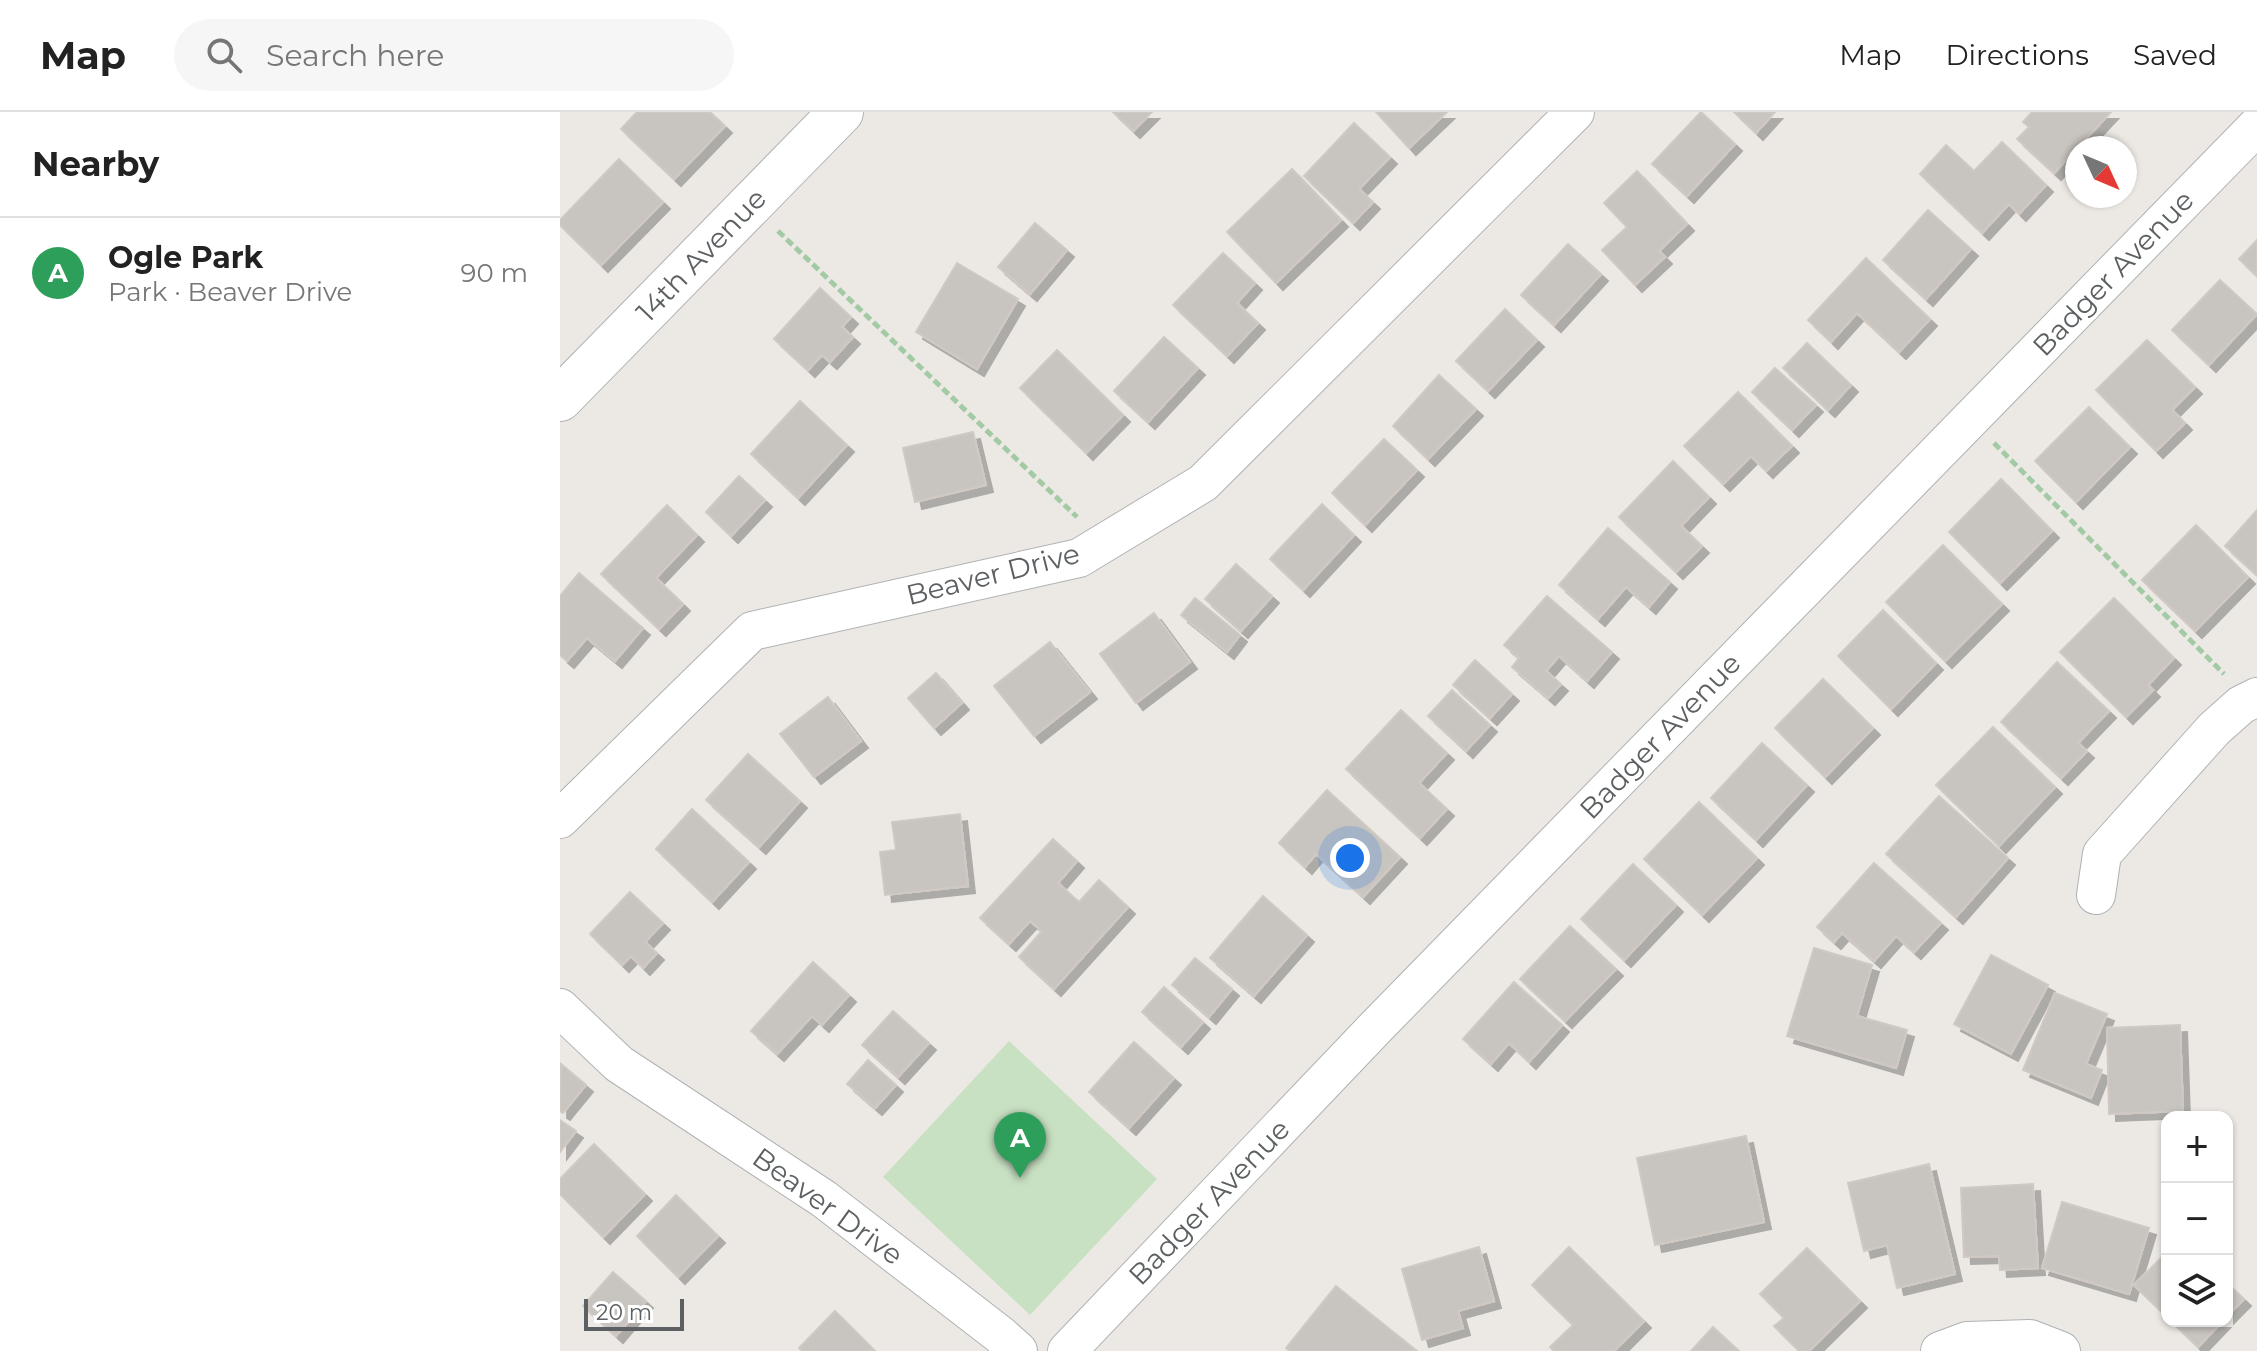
<!DOCTYPE html>
<meta charset="utf-8">
<style>
body{margin:0;font-family:Montserrat,sans-serif;background:#f6f6f6;color:#222}
.controls{position:absolute;right:24px;bottom:24px;display:grid;overflow:hidden;border-radius:16px;box-shadow:0 2px 6px #0004}
.controls button{width:72px;height:72px;display:grid;place-items:center;padding:0;border:0;border-bottom:2px solid #e0e0e0;background:#fff;color:#222;font:40px sans-serif}
.compass{position:absolute;left:1505px;top:24px;width:72px;height:72px;border-radius:50%;background:#fff;box-shadow:0 2px 6px #0004;rotate:134deg}
.scale{position:absolute;left:24px;bottom:20px;width:100px;box-sizing:border-box;padding-left:8px;border:4px solid #5c6062;border-top:0;font-size:22px;line-height:28px;white-space:nowrap;color:#5c6062;-webkit-text-stroke:6px #fff;paint-order:stroke}
.you{position:absolute;left:790px;top:746px;width:28px;height:28px;margin:-20px;border:6px solid #fff;border-radius:50%;background:#1a73e8;box-shadow:0 0 0 12px #1a73e833}
.badge{display:grid;place-items:center;width:52px;height:52px;border-radius:50%;background:#d64156;color:#fff;font-size:26px;font-weight:700}
.pin{position:absolute;translate:-50% -66px;filter:drop-shadow(0 2px 4px #0008)}
.pin::after{content:'';position:absolute;top:42px;width:28px;height:24px;background:inherit;clip-path:polygon(0 0,100% 0,50% 100%)}
.list{margin:0;padding:0;list-style:none}
h2{display:flex;justify-content:space-between;align-items:center;height:104px;margin:0;padding:0 32px;font-size:34px}
h2 small{font-size:26px;font-weight:400;color:#767676}
.list li{display:grid;grid-template-columns:52px 1fr auto;gap:24px;align-items:center;box-sizing:border-box;height:112px;padding:0 32px;border-top:2px solid #e0e0e0}
.list b{display:block;font-size:30px;white-space:nowrap}
.list p{margin:0;font-size:26px;white-space:nowrap;color:#767676}
.list em{font-size:26px;font-style:normal;color:#767676}
.icon{flex:none;width:44px;height:44px;fill:none;stroke:currentColor;stroke-width:2;stroke-linecap:round;stroke-linejoin:round}
.map{position:relative;flex:none;width:1697px;height:1239px;overflow:hidden}
header{display:flex;align-items:center;gap:48px;box-sizing:border-box;height:112px;padding:0 40px;background:#fff;border-bottom:2px solid #e0e0e0}
header strong{font-size:38px}
nav{display:flex;gap:44px;margin-inline-start:auto;font-size:28px}
.search{width:560px;height:72px;background:#f6f6f6;display:flex;align-items:center;gap:20px;box-sizing:border-box;padding:0 28px;border-radius:44px;color:#767676;font-size:30px}
main{display:flex}
aside{flex:1;background:#fff}
.map>svg:first-child{display:block}
</style>
<header>
<strong>Map</strong>
<div class="search"><svg class="icon" aria-label="search" viewBox="0 0 24 24"><circle cx="10" cy="10" r="6"/><path d="M15 15l6 6"/></svg>Search here</div>
<nav><a>Map</a><a>Directions</a><a>Saved</a></nav>
</header>
<main>
<aside>
<h2>Nearby<small></small></h2>
<ul class="list">
<li><span class="badge" style="background:#2e9e5b">A</span><div><b>Ogle Park</b><p>Park · Beaver Drive</p></div><em>90 m</em></li>
</ul>
</aside>
<div class="map">
<svg width="1697" height="1239" viewBox="0 0 1697 1239">
<defs>
<filter id="shadow"><feDropShadow dx="7" dy="7" stdDeviation="0" flood-color="#0004"/></filter>
</defs>
<rect width="100%" height="100%" fill="#ece9e4"/>
<path fill="#c9e1c3" d="M449,929L597,1067L470,1203L323,1065Z"/>
<g fill="#c8c4c0" stroke="#d0c9c3" stroke-width="2" filter="url(#shadow)">
<path d="M77,0H150L165,14L114,67L61,17Z"/>
<path d="M553,0H592L573,19Z"/>
<path d="M816,0H887L849,36Z"/>
<path d="M1141,0L1175,32L1127,84L1092,52Z"/>
<path d="M1174,0H1215L1196,21Z"/>
<path d="M1472,0H1551L1494,61L1457,27L1469,15L1463,10Z"/>
<path d="M794,11L830,45L799,77L813,90L793,111L744,64Z"/>
<path d="M1442,30L1486,73L1459,102L1449,92L1422,121L1360,62L1386,33L1414,59Z"/>
<path d="M59,47L103,90L41,153L0,113V108Z"/>
<path d="M732,57L781,108L716,171L667,120Z"/>
<path d="M1077,59L1127,112L1099,139L1105,145L1075,173L1042,138L1067,115L1044,91Z"/>
<path d="M1368,98L1411,137L1366,187L1323,148Z"/>
<path d="M475,111L507,138L470,182L438,155Z"/>
<path d="M1697,128V164L1679,147Z"/>
<path d="M1008,132L1041,162L994,213L961,183Z"/>
<path d="M663,141L695,171L677,191L698,211L667,244L613,193Z"/>
<path d="M1306,146L1370,207L1339,240L1297,201L1271,230L1248,208Z"/>
<path d="M397,151L458,187L417,257L356,220Z"/>
<path d="M1660,168L1697,202L1649,253L1612,218Z"/>
<path d="M260,176L291,205L282,215L293,225L270,250L262,243L248,258L214,227Z"/>
<path d="M945,197L977,228L928,279L896,249Z"/>
<path d="M604,225L638,256L588,310L554,279Z"/>
<path d="M1587,228L1635,275L1612,298L1625,311L1596,339L1536,278Z"/>
<path d="M1247,231L1291,273L1268,298L1223,256Z"/>
<path d="M497,238L563,303L526,341L460,276Z"/>
<path d="M1215,256L1256,293L1232,318L1192,280Z"/>
<path d="M879,263L916,297L868,347L833,314Z"/>
<path d="M1178,280L1232,334L1206,359L1191,344L1163,372L1124,334Z"/>
<path d="M240,289L287,333L238,386L191,342Z"/>
<path d="M1529,295L1570,335L1516,390L1475,349Z"/>
<path d="M413,320L426,373L355,390L343,336Z"/>
<path d="M824,327L857,358L805,413L772,381Z"/>
<path d="M1113,349L1149,385L1121,414L1142,434L1116,460L1059,405Z"/>
<path d="M179,364L205,388L171,424L146,400Z"/>
<path d="M1441,367L1492,419L1440,471L1389,420Z"/>
<path d="M762,392L794,423L743,478L710,447Z"/>
<path d="M107,393L137,423L96,466L123,492L99,517L41,462Z"/>
<path d="M1697,398V463L1665,434Z"/>
<path d="M1636,413L1688,465L1635,519L1582,468Z"/>
<path d="M1048,416L1110,470L1089,495L1066,475L1038,507L999,473Z"/>
<path d="M1383,433L1442,492L1385,549L1326,490Z"/>
<path d="M676,452L712,484L681,519L645,487Z"/>
<path d="M19,461L83,516L55,549L27,526L7,549L0,543V484Z"/>
<path d="M987,484L1052,540L1027,569L999,544L986,559L1001,572L988,586L952,555L959,546L944,533Z"/>
<path d="M635,486L680,523L667,540L621,503Z"/>
<path d="M1554,486L1614,546L1588,573L1593,578L1566,605L1500,540Z"/>
<path d="M1323,498L1376,551L1331,597L1278,544Z"/>
<path d="M594,501L630,550L576,591L540,542Z"/>
<path d="M490,530L530,580L474,624L434,574Z"/>
<path d="M915,548L952,582L930,606L893,573Z"/>
<path d="M1497,550L1549,599L1518,631L1527,639L1501,666L1441,610Z"/>
<path d="M376,561L402,591L374,616L348,586Z"/>
<path d="M1263,567L1313,616L1265,665L1215,616Z"/>
<path d="M892,578L930,613L906,639L868,604Z"/>
<path d="M268,585L301,629L254,665L220,622Z"/>
<path d="M841,598L887,641L859,671L887,697L860,726L786,657Z"/>
<path d="M1433,615L1495,675L1439,734L1376,673Z"/>
<path d="M1202,631L1247,673L1196,728L1151,686Z"/>
<path d="M188,642L240,689L199,735L146,688Z"/>
<path d="M767,678L840,745L803,785L756,742L745,755L719,731Z"/>
<path d="M1379,684L1448,746L1396,805L1326,742Z"/>
<path d="M1139,690L1197,746L1142,803L1084,747Z"/>
<path d="M132,697L189,750L152,790L96,737Z"/>
<path d="M400,702L408,774L325,783L320,740L336,738L332,710Z"/>
<path d="M493,727L517,749L498,771L519,790L539,768L568,795L494,877L459,845L482,819L470,809L449,832L420,806Z"/>
<path d="M1314,751L1381,811L1354,840L1336,824L1314,849L1282,821L1274,830L1257,815Z"/>
<path d="M1073,752L1116,793L1064,848L1021,807Z"/>
<path d="M70,780L103,811L85,830L97,841L83,856L71,844L62,853L30,822Z"/>
<path d="M703,784L747,823L694,884L650,846Z"/>
<path d="M1010,814L1056,857L1005,909L960,867Z"/>
<path d="M1254,836L1312,853L1297,904L1347,918L1336,956L1227,924Z"/>
<path d="M1431,843L1488,873L1451,942L1394,912Z"/>
<path d="M635,846L672,877L649,905L612,873Z"/>
<path d="M253,850L289,883L262,913L252,904L217,942L191,919Z"/>
<path d="M954,870L1002,913L969,950L949,931L931,952L903,927Z"/>
<path d="M604,875L643,910L621,935L582,900Z"/>
<path d="M1495,881L1547,902L1526,952L1542,958L1531,986L1463,958Z"/>
<path d="M333,899L369,931L338,965L302,933Z"/>
<path d="M1620,913L1623,999L1549,1002L1547,916Z"/>
<path d="M574,930L614,966L569,1016L529,980Z"/>
<path d="M308,948L336,973L315,996L287,972Z"/>
<path d="M1,952L26,973L3,1001L0,999Z"/>
<path d="M0,1008L16,1019L0,1040Z"/>
<path d="M1186,1024L1204,1110L1095,1133L1077,1046Z"/>
<path d="M34,1032L85,1082L43,1125L0,1082V1067Z"/>
<path d="M1369,1052L1395,1162L1337,1176L1327,1133L1304,1139L1288,1071Z"/>
<path d="M1473,1072L1478,1156L1440,1158L1439,1144L1404,1145L1401,1076Z"/>
<path d="M116,1083L158,1124L118,1165L77,1124Z"/>
<path d="M1502,1090L1589,1116L1569,1182L1482,1156Z"/>
<path d="M919,1135L934,1189L898,1199L903,1216L862,1228L842,1157Z"/>
<path d="M1009,1135L1084,1209L1054,1239H994L990,1235L1013,1213L972,1173Z"/>
<path d="M1247,1136L1300,1189L1249,1239H1239L1214,1214L1224,1206L1200,1182Z"/>
<path d="M1607,1140V1205L1574,1173Z"/>
<path d="M53,1160L86,1189L56,1224L23,1194Z"/>
<path d="M1667,1171L1684,1187L1667,1204Z"/>
<path d="M776,1174L857,1239H730L726,1236Z"/>
<path d="M275,1199L315,1239H242L239,1236Z"/>
<path d="M1611,1209H1663L1638,1235Z"/>
<path d="M1153,1215L1179,1239H1131Z"/>
</g>
<g fill="none" stroke-linecap="round" stroke-linejoin="round">
<g stroke="#afb2b4" stroke-width="40">
<g id="street">
<path d="M0,707L192,519L519,446L643,371L1015,0"/>
<path d="M1536,783L1542,742L1654,617L1681,593L1697,585"/>
<path d="M0,896L59,952L264,1087L439,1222L458,1239"/>
<path d="M507,1239L819,912L1697,14"/>
<path d="M1380,1239L1407,1229L1470,1227L1501,1239"/>
</g>
</g>
<g stroke="#aeb2b5" stroke-width="46">
<path id="secondary" d="M0,287L281,0"/>
</g>
<g stroke="#a2cba5" stroke-width="5" stroke-dasharray="8 4" stroke-linecap="butt">
<path d="M218,119L517,405"/>
<path d="M1434,331L1664,562"/>
</g>
<use href="#street" stroke="#fff" stroke-width="38"/>
<use href="#secondary" stroke="#fff" stroke-width="44"/>
</g>
<g text-anchor="middle" stroke-width="7" stroke-linejoin="round" paint-order="stroke">
<g font-size="28" fill="#5c6062" stroke="#fff">
<text transform="translate(141 143) rotate(-46)" y="10">14th Avenue</text>
<text transform="translate(1553 161) rotate(-46)" y="10">Badger Avenue</text>
<text transform="translate(433 462) rotate(-14)" y="10">Beaver Drive</text>
<text transform="translate(1100 624) rotate(-46)" y="10">Badger Avenue</text>
<text transform="translate(649 1090) rotate(-46)" y="10">Badger Avenue</text>
<text transform="translate(268 1094) rotate(36)" y="10">Beaver Drive</text>
</g>
</g>
</svg>
<div class="controls">
<button>+</button>
<button>−</button>
<button><svg class="icon" aria-label="layers" viewBox="0 0 24 24"><path d="M12 4l9 5-9 5-9-5zM3 14l9 5 9-5"/></svg></button>
</div>
<svg class="compass" viewBox="-18 -18 36 36"><path d="M0-13l5 13h-10z" fill="#e53935"/><path d="M0 13l5-13h-10z" fill="#767676"/></svg>
<div class="scale">20 m</div>
<div class="you"></div>
<div class="pin badge" style="left:460px;top:1066px;background:#2e9e5b">A</div>
</div>
</main>
